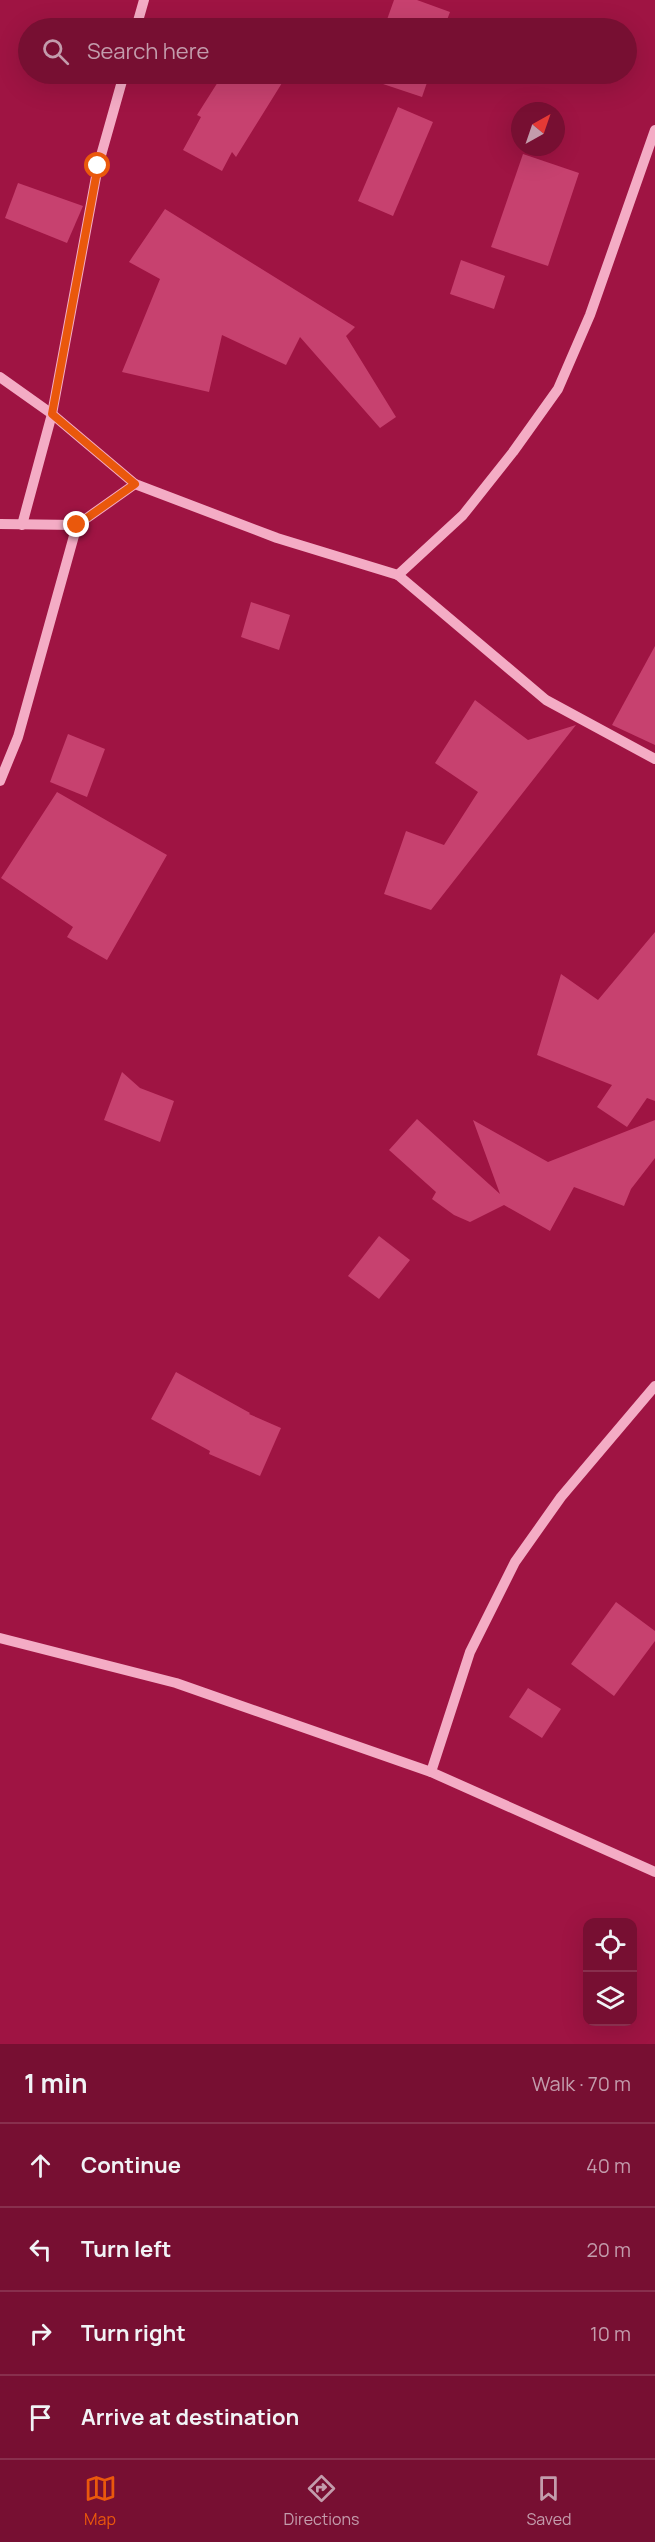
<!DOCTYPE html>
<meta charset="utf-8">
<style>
body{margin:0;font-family:Manrope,sans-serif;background:#7e1d3e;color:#f1f3f6}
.controls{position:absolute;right:18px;bottom:18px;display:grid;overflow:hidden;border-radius:12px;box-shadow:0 6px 24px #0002}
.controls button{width:54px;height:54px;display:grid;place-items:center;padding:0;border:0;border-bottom:2px solid #882f4d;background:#770f32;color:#f1f3f6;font:30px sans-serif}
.compass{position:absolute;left:511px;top:102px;width:54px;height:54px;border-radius:50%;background:#770f32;box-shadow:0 6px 24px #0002;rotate:40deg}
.stop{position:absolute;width:18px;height:18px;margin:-14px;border:4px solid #ea580c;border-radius:50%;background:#fff}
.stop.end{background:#ea580c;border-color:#fff;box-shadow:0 2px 6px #0008}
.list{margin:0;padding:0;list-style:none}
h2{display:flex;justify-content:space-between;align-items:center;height:78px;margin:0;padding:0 24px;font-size:26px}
h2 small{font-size:20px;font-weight:400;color:#c39cac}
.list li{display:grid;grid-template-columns:39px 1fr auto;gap:18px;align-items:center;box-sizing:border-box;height:84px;padding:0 24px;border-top:2px solid #882f4d}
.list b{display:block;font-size:22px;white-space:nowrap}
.list em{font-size:20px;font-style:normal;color:#c39cac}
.icon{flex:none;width:33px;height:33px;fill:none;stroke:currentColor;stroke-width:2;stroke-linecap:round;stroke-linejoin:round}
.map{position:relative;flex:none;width:655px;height:2044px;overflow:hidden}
.search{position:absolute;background:#770f32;box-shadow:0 6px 24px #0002;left:18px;right:18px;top:18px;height:66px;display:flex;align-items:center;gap:15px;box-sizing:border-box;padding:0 21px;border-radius:33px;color:#c39cac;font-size:22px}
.sheet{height:414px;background:#770f32}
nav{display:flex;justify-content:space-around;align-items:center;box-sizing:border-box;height:84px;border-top:2px solid #882f4d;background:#770f32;font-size:16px;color:#c39cac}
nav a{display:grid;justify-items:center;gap:3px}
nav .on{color:#ea580c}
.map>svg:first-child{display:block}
</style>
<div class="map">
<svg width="655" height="2044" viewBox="0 0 655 2044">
<rect width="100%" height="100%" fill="#9f1443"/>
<g fill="#c7416f">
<path d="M394,0H417L450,12L444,28H384Z"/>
<path d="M223,74H267L282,83L236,157L232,152L222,171L183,150L201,117L197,115Z"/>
<path d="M369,74H430L422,97L368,79Z"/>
<path d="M398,107L433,122L393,216L358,201Z"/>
<path d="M523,154L579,173L548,266L491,247Z"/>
<path d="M18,183L83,206L67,243L5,218Z"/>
<path d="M165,209L355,327L346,336L396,417L380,428L300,337L286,365L222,335L209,392L122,372L160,279L129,262Z"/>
<path d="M461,260L505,276L494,309L450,294Z"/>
<path d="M251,602L290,615L279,650L241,637Z"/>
<path d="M655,646V745L612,725Z"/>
<path d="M475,700L528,740L576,725L431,910L384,894L406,831L444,845L478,792L435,763Z"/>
<path d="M68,734L105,749L87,797L50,782Z"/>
<path d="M57,792L167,855L107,960L67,937L73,927L1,878Z"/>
<path d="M655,932V1101L647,1098L627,1127L597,1107L612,1085L537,1055L561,974L598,1000Z"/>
<path d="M122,1072L140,1088L174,1101L160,1142L104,1120Z"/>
<path d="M417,1119L500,1194L473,1120L548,1162L655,1120V1158L631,1189L624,1206L574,1187L550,1231L504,1205L470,1222L454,1215L432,1199L436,1192L389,1150Z"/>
<path d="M379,1236L410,1260L379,1299L348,1276Z"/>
<path d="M176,1372L250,1413L249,1414L281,1428L260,1476L209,1454L210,1451L151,1419Z"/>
<path d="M616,1602L655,1631V1641L614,1696L571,1664Z"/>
<path d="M528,1688L561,1709L542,1738L509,1717Z"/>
</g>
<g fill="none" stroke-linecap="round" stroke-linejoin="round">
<g stroke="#f4acc5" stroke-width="10">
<path d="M136,28L144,0"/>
<path d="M0,377L52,414L135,484L277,538L398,575L546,700L655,759"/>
<path d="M0,524L77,525L135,484"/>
<path d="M22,525L52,414L98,166L124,74"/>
<path d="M398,575L463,515L513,452L558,389L590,315L655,130"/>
<path d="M0,781L18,737L77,525"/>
<path d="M0,1638L176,1683L431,1772L655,1872"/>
<path d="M431,1772L470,1652L515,1562L561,1497L655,1386"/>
</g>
</g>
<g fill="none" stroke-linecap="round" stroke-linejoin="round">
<path stroke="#ea580c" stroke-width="8" d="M77,525L135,484L52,414L98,166"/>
</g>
</svg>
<div class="controls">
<button><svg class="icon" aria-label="locate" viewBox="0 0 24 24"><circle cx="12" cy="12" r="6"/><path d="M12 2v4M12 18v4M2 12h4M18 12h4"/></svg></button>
<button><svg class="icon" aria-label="layers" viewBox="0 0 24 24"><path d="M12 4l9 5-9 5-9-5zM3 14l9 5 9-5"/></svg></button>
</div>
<svg class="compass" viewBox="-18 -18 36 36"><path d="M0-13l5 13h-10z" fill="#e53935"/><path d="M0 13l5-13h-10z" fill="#c39cac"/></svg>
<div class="stop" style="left:98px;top:166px"></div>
<div class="stop end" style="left:77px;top:525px"></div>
<div class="search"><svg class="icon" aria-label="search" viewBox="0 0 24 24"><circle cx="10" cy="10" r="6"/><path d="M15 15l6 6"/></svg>Search here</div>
</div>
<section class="sheet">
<h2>1 min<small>Walk · 70 m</small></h2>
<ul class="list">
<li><svg class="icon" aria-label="ahead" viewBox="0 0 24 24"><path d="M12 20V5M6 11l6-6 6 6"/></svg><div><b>Continue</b></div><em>40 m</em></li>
<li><svg class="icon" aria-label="left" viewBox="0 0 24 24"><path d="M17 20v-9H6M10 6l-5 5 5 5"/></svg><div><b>Turn left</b></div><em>20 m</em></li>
<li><svg class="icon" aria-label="right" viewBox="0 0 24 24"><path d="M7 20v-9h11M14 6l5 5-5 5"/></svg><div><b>Turn right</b></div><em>10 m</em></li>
<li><svg class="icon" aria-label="arrive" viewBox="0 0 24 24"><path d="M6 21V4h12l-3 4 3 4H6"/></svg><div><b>Arrive at destination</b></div></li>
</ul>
</section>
<nav>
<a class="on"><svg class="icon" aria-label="map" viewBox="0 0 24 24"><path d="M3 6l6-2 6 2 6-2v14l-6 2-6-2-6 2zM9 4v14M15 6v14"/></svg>Map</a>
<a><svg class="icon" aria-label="directions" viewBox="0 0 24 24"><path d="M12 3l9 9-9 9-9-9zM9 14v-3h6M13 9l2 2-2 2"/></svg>Directions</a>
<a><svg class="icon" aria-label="saved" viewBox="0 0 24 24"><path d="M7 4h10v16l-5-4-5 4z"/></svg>Saved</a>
</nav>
